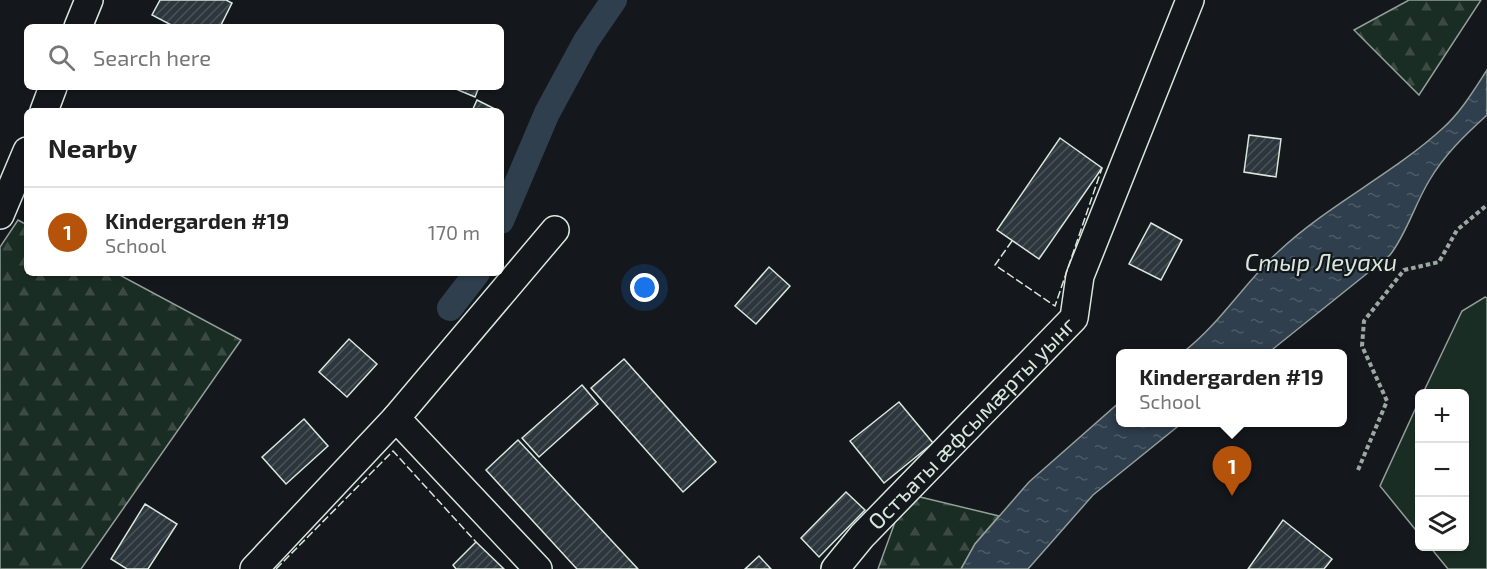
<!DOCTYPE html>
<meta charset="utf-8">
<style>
body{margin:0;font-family:"Exo 2",sans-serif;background:#f6f6f6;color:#222}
.controls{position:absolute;right:18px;bottom:18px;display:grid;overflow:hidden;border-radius:9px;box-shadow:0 2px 4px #0004}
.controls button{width:54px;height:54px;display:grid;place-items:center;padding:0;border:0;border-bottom:2px solid #e0e0e0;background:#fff;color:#222;font:30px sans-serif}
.you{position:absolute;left:645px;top:288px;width:21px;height:21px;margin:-15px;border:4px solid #fff;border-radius:50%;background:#1a73e8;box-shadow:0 0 0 9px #1a73e833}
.badge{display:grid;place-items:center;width:39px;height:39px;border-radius:50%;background:#b45309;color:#fff;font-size:20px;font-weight:700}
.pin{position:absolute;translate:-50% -50px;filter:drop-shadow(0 2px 3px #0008)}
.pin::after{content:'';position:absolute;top:32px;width:21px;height:18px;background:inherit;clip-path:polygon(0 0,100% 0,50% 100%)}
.popup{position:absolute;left:1116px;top:349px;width:231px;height:78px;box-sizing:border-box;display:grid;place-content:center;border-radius:9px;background:#fff;filter:drop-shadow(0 2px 4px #0005);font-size:20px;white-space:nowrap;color:#767676}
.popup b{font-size:22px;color:#222}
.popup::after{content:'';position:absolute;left:50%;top:100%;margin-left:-12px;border:12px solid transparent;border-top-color:#fff}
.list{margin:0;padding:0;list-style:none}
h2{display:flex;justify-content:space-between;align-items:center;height:78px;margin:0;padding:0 24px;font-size:26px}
h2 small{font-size:20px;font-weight:400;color:#767676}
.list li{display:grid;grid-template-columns:39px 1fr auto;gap:18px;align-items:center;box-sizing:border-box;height:90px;padding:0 24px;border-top:2px solid #e0e0e0}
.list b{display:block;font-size:22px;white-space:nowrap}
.list p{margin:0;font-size:20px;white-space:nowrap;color:#767676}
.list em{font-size:20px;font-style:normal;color:#767676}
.icon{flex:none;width:33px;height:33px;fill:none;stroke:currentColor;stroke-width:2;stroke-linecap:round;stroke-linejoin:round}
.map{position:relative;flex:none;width:1487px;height:569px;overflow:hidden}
.search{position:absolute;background:#fff;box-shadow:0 2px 4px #0004;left:24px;top:24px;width:480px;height:66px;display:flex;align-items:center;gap:15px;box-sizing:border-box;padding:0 21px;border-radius:9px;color:#767676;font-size:22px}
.panel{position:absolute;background:#fff;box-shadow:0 2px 4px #0004;left:24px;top:108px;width:480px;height:168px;border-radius:9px}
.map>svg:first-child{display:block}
</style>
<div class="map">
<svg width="1487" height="569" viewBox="0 0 1487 569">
<defs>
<pattern id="forest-firs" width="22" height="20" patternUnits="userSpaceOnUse" patternTransform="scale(1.5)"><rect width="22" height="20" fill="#1a2d24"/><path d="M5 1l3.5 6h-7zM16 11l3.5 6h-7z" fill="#3b4b43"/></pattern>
<pattern id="water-ripples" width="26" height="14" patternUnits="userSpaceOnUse" patternTransform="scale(1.5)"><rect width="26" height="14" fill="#2f3f4d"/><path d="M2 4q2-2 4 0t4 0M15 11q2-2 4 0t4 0" fill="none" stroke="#4c5b66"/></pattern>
<pattern id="building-hatch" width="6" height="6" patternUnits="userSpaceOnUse" patternTransform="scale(1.5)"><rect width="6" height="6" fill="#2c363c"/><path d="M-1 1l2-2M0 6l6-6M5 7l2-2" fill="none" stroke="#4a5358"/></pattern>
</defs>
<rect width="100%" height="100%" fill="#14181c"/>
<g fill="#1a2d24" stroke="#939e99" stroke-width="1.5">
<path d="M1485,297L1487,298V569H1448L1430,547L1464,546V394L1423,393L1462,311Z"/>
<path d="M1419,401L1420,534H1419L1380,486Z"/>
</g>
<g fill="url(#forest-firs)" stroke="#939e99" stroke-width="1.5">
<path d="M1409,0H1481L1419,95L1354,30Z"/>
<path d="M18,220L27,225V273H116L241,340L81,569H0V247Z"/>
<path d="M916,496L999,516L975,544L961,569H878L895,522Z"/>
</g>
<g fill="url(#water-ripples)" stroke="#939e99" stroke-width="1.5">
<path d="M1487,70V115C1465,135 1444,155 1429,181C1414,206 1407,233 1390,255L1268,353H1182C1220,324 1244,283 1279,251C1329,204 1393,174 1443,128C1461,112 1474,90 1487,70Z"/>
<path d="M1121,401V422L1182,423L1093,495L1028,569H961L975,544L1029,482Z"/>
</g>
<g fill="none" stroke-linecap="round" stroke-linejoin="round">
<g stroke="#2f3f4d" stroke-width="26">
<path d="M501,221L547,113L586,41L614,0"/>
<path d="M450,308L477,273"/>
</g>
</g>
<g fill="url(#building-hatch)" stroke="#d8e6dc" stroke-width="1.5">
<path d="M160,0H226L232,3L220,27H175L152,15Z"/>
<path d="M451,87H479L475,97Z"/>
<path d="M477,100L499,111H472Z"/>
<path d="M1249,135L1281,139L1276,177L1244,172Z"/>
<path d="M1060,138L1102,168L1039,259L997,230Z"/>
<path d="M1151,223L1182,240L1161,280L1129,264Z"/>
<path d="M769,267L790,286L756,324L735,306Z"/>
<path d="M349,339L377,364L347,397L319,372Z"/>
<path d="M624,359L716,462L683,492L591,388Z"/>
<path d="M582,385L598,404L539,457L522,438Z"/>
<path d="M899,402L933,443L884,483L850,441Z"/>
<path d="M304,419L328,446L286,484L262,457Z"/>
<path d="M518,440L638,569H577L486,470Z"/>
<path d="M846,492L865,510L819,557L801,538Z"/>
<path d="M145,504L177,524L148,569H127L111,559Z"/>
<path d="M1283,520L1332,559L1324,569H1248Z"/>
<path d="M476,542L504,569H456L453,565Z"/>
<path d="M759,556L771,569H745Z"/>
</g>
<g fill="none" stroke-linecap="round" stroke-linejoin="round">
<g stroke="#d8e6dc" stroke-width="30">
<g id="minor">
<path d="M78,27L89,0"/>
<path d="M44,111L53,87"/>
<path d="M0,215L27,151"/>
<path d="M396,418L538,569"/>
<path d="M254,569L396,418L555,230"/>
<path id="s1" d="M835,569L862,536L1074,318L1080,276L1190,0"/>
</g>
</g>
<path stroke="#9da8a2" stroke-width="4" stroke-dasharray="4.5 3" stroke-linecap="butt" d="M1358,470L1387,401L1362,346L1364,321L1404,270L1439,262L1457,230L1487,205"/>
<use href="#minor" stroke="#14181c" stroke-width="27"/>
<g stroke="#d8e6dc" stroke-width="1.5" stroke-dasharray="8 3" stroke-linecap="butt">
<path d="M1012,241L995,265L1055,306L1102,168"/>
<path d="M276,569L393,451L476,542"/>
</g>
</g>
<g text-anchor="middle" stroke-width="4.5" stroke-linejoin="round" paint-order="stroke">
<g font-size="22" fill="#d8e6dc" stroke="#14181c">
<text dy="8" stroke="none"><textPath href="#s1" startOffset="200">Остъаты æфсымæрты уынг</textPath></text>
</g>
<g font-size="24" font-style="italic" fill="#d8e6dc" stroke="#14181c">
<text x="1321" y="271">Стыр Леуахи</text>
</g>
</g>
</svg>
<div class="controls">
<button>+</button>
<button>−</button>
<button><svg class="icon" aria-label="layers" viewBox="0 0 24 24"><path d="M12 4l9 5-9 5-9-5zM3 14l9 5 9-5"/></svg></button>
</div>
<div class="you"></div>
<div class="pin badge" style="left:1232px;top:496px">1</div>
<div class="popup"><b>Kindergarden #19</b>School</div>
<div class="search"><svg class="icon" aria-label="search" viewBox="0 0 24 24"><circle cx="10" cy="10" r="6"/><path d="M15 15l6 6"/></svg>Search here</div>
<section class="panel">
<h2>Nearby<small></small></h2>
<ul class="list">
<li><span class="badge">1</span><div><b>Kindergarden #19</b><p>School</p></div><em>170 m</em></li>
</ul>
</section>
</div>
